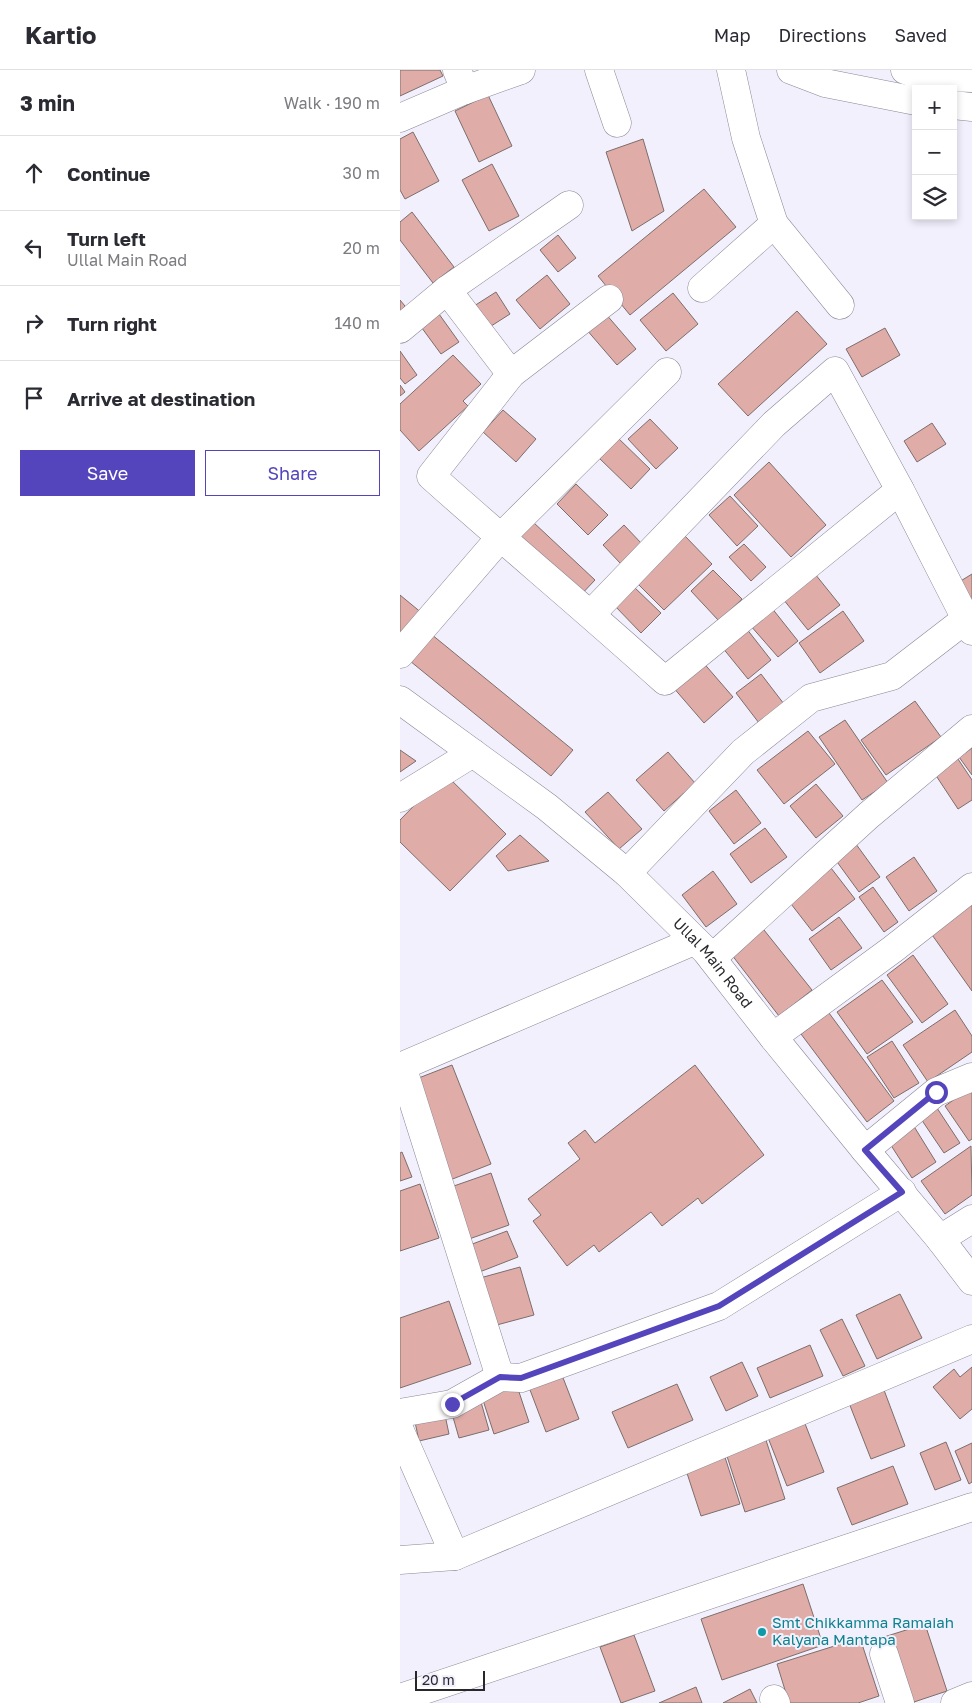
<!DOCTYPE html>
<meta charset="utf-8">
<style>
body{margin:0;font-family:"Golos Text",sans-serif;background:#f2f2f3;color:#2b2b33}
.controls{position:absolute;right:15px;top:15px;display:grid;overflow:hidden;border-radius:0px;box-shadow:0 2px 8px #0003}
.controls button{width:45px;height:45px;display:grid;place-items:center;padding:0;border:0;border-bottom:1px solid #e1e1e2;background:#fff;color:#2b2b33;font:25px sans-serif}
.scale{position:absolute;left:15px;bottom:12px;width:70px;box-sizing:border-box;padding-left:5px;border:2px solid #28272c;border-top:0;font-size:14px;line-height:18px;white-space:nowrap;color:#28272c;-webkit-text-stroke:4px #f3f0fe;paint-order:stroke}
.stop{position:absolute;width:15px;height:15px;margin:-11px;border:4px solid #5445bd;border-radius:50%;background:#fff}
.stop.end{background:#5445bd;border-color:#fff;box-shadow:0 1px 5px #0008}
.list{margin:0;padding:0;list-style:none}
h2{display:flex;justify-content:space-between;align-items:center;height:65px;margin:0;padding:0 20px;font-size:21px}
h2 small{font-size:16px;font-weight:400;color:#7c7c81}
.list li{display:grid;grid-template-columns:32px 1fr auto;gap:15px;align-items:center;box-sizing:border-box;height:75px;padding:0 20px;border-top:1px solid #e1e1e2}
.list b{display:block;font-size:19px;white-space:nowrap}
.list p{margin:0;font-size:16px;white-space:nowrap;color:#7c7c81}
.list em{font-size:16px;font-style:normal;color:#7c7c81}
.actions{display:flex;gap:10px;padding:15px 20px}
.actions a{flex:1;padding:11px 0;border:1px solid #5445bd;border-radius:0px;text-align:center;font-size:18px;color:#5445bd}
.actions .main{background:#5445bd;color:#fff}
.icon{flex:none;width:28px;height:28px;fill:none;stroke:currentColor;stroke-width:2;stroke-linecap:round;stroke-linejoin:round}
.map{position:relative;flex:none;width:572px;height:1633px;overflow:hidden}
header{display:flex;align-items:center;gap:30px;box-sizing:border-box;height:70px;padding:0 25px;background:#fff;border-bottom:1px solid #e1e1e2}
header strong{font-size:24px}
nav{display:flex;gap:28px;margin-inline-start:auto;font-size:18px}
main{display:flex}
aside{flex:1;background:#fff}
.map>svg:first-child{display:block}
</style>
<header>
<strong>Kartio</strong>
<nav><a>Map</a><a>Directions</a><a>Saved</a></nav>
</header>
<main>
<aside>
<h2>3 min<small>Walk · 190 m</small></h2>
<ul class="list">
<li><svg class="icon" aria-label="ahead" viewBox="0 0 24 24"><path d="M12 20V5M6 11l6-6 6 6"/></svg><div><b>Continue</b></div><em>30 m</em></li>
<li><svg class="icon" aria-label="left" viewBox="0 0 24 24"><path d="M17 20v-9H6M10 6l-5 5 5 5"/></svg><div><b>Turn left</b><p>Ullal Main Road</p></div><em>20 m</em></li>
<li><svg class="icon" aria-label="right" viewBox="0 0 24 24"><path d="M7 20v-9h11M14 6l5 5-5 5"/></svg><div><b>Turn right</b></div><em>140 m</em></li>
<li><svg class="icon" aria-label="arrive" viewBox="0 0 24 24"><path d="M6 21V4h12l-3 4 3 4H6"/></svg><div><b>Arrive at destination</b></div></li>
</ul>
<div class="actions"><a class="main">Save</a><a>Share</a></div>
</aside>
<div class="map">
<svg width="572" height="1633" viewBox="0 0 572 1633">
<rect width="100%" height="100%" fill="#f3f0fe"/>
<g fill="#e0aca7" stroke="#7c6e6c">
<path d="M0,0H40L43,6L0,26Z"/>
<path d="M88,25L112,76L79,92L55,41Z"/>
<path d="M13,62L39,111L5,129L0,120V69Z"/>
<path d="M243,69L264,141L232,161L206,82Z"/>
<path d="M92,94L119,146L89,161L62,110Z"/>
<path d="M304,119L336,157L230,245L198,206Z"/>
<path d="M12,142L54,197L33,213L0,170V152Z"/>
<path d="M158,165L176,188L158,202L140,180Z"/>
<path d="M147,205L170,234L140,259L116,230Z"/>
<path d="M96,222L110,244L88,258L74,236Z"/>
<path d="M273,223L298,254L266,281L240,250Z"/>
<path d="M0,230L5,236L0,241Z"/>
<path d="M34,237L59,272L41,284L16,250Z"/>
<path d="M397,241L427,274L348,346L318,314Z"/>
<path d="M205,243L236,279L217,295L186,259Z"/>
<path d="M485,258L500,285L462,307L446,279Z"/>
<path d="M0,281L17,305L5,314L0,308Z"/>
<path d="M53,285L81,314L63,331L68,336L19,381L0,360V334Z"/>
<path d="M0,315L5,322L0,326Z"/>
<path d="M103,340L136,369L116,392L83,362Z"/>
<path d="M250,349L278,378L256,399L228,369Z"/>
<path d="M532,353L546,374L517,392L504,371Z"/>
<path d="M217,367L250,399L231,419L198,387Z"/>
<path d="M369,392L426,455L391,487L334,425Z"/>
<path d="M176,414L208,445L188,465L157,434Z"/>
<path d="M330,426L358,456L337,476L309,445Z"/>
<path d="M133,452L195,510L177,529L115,471Z"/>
<path d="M224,455L242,474L221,494L203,475Z"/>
<path d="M284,465L312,494L264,540L236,512Z"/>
<path d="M344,474L366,497L351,511L329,487Z"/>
<path d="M411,499L440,535L408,560L379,524Z"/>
<path d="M313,500L342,529L319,551L291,521Z"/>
<path d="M572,504V533L559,512Z"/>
<path d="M233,516L261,543L241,563L214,535Z"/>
<path d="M0,525L23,544L0,571Z"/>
<path d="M371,537L398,571L378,587L350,555Z"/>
<path d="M443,541L464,571L420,603L399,573Z"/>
<path d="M346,558L371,590L348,609L322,577Z"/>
<path d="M31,564L173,680L151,706L10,591Z"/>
<path d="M301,590L333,627L304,653L272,616Z"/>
<path d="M361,604L384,634L359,653L336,623Z"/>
<path d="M515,631L541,667L486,705L461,670Z"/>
<path d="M445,650L488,713L462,730L419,667Z"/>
<path d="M408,661L435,694L384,734L357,700Z"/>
<path d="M572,678V705L559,687Z"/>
<path d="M0,680L16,691L0,702Z"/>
<path d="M268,682L295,713L264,741L236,710Z"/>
<path d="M556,686L572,710V730L558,739L533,701Z"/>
<path d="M45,704L106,764L50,821L0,772V750Z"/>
<path d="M416,714L443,746L416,768L390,736Z"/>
<path d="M336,720L361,753L334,774L309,741Z"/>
<path d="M208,722L242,759L219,779L185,742Z"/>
<path d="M365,758L387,787L351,813L330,784Z"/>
<path d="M120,765L149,791L108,801L96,786Z"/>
<path d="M453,770L480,807L459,822L432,785Z"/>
<path d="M514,787L537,821L509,841L486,807Z"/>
<path d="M431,798L455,829L412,861L388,830Z"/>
<path d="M313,801L337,834L306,857L282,825Z"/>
<path d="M473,817L498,852L484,862L459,827Z"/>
<path d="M572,832V921L530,862Z"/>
<path d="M439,847L462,878L431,900L409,869Z"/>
<path d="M360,855L412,920L379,946L328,880Z"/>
<path d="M513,885L548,934L522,953L487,905Z"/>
<path d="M482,910L513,952L467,984L437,942Z"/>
<path d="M555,940L572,966V982L528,1012L503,975Z"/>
<path d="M429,943L494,1031L467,1052L401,964Z"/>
<path d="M492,971L519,1013L494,1028L467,987Z"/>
<path d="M52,995L91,1094L50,1110L11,1011Z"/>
<path d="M295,995L364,1085L302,1134L298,1128L262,1156L251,1142L199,1182L194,1175L167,1196L133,1151L141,1145L128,1129L180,1089L168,1073L185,1060L195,1073Z"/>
<path d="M569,1019L572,1023V1069L569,1071L545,1036Z"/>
<path d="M535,1035L560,1073L544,1083L519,1046Z"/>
<path d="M510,1050L536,1092L512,1108L485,1066Z"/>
<path d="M571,1076L572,1125L545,1144L521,1111Z"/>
<path d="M2,1082L12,1107L0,1111V1083Z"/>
<path d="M91,1103L109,1155L69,1169L51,1117Z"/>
<path d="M20,1114L39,1168L0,1181V1121Z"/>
<path d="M107,1161L118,1187L77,1203L67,1176Z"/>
<path d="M120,1197L134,1245L93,1256L80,1208Z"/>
<path d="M500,1224L522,1268L477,1289L456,1245Z"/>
<path d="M49,1231L71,1294L0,1318V1248Z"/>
<path d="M442,1249L465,1296L443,1306L420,1260Z"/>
<path d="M410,1275L423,1306L370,1328L357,1298Z"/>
<path d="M342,1292L358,1326L326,1341L310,1307Z"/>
<path d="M572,1297V1339L560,1349L533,1317L554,1299L560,1307Z"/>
<path d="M160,1300L179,1349L146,1362L127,1312Z"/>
<path d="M115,1310L129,1352L94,1364L80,1321Z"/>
<path d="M277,1314L293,1350L228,1378L212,1342Z"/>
<path d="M484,1320L505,1376L471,1389L449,1333Z"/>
<path d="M81,1332L89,1360L59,1368L51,1340Z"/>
<path d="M45,1345L49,1364L19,1371L15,1352Z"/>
<path d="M402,1346L424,1402L387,1416L365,1360Z"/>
<path d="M364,1364L385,1429L345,1442L324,1377Z"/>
<path d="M546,1372L561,1410L535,1420L520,1383Z"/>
<path d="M572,1373V1412L569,1414L555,1381Z"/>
<path d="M323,1381L340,1434L301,1446L284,1394Z"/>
<path d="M493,1396L508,1434L452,1455L437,1418Z"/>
<path d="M403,1514L423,1575L322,1610L301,1549Z"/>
<path d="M525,1554L547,1621L511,1633H506L484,1567Z"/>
<path d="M234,1565L255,1621L221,1633L200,1577Z"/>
<path d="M460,1568L479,1626L458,1633H389L377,1594Z"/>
<path d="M296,1617L302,1633H259Z"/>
<path d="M350,1619L357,1633H323Z"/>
</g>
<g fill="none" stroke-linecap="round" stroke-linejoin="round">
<g stroke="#8a8794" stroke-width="29">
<g id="minor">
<path d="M199,0L217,53"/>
<path d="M331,0L346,68L374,154L440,235"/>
<path d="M65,20L121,0"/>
<path d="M0,48L65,20L57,0"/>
<path d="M302,218L374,154"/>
<path d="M47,220L111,304"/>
<path d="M209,229L111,304L31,406C108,475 188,541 265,611L500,420"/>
<path d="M0,259L47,220L169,135"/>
<path d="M191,544L374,354L435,301L500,420L566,549"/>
<path d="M0,584L100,468L267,302"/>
<path d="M0,728L73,683"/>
<path d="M227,803L343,682L411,628L492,606L566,549L572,561"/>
<path d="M312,888L469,745L572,659"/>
<path d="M373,967L493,879L572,817"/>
<path d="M2,996L100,1307"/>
<path d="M0,997L294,871"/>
<path d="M465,1080L536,1022L572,1007"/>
<path d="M540,1169L572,1149"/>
<path d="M0,1343L52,1334L100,1307L121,1308L319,1236L502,1122"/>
<path d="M0,1361L55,1486"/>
<path d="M0,1490L55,1486L572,1269"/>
<path d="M484,1584L500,1633"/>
<path d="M0,1628L572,1437"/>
<path d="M374,1629L376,1633"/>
<path d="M555,1633L572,1626"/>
</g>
</g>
<g stroke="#8a8794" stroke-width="29">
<g id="major">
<path d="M391,0L425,13L516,31"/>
<path d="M505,0L521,6L572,8"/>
<path d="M553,35L572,37"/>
<path id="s1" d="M0,630L147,737L227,803L306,881L373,967L465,1080L540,1169L572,1211"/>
</g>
</g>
<use href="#minor" stroke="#fff" stroke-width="28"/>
<use href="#major" stroke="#fff" stroke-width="28"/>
</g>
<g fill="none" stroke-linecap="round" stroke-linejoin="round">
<path stroke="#5445bd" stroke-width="6" d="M52,1334L100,1307L121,1308L319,1236L502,1122L465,1080L536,1022"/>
</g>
<circle fill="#0f9aa8" stroke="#f3f0fe" stroke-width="2" cx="362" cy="1562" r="5"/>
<g text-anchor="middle" stroke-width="4" stroke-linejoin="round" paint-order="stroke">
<g font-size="15" fill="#28272c" stroke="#f3f0fe">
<text dy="5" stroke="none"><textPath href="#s1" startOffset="410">Ullal Main Road</textPath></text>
</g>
<g font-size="15" fill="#0d838f" stroke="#f3f0fe" text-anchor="start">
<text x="372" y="1558">Smt Chikkamma Ramaiah<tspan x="372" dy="17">Kalyana Mantapa</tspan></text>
</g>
</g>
</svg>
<div class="controls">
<button>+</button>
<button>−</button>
<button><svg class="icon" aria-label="layers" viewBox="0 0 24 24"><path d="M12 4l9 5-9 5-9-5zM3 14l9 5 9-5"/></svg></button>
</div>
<div class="scale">20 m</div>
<div class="stop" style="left:536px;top:1022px"></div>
<div class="stop end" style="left:52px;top:1334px"></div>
</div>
</main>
